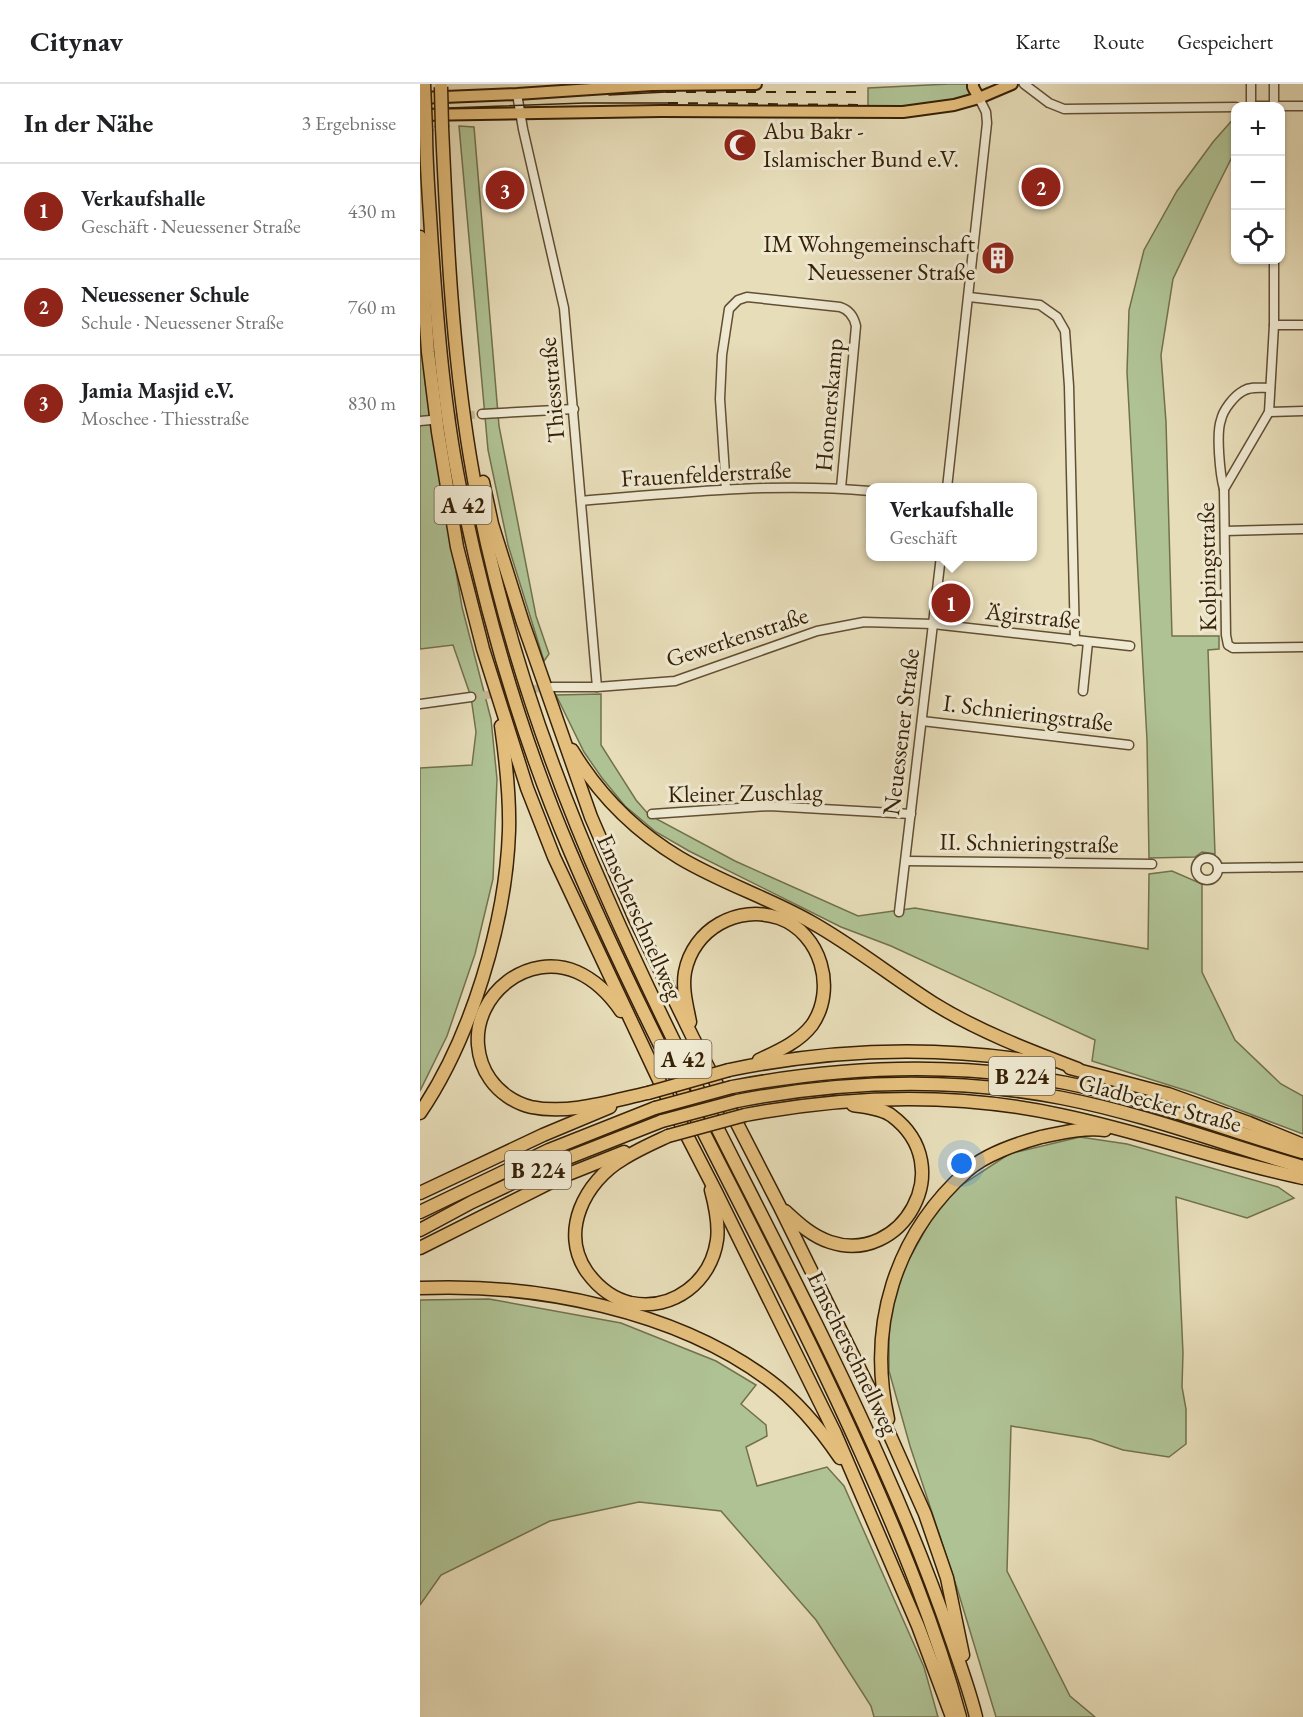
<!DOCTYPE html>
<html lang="de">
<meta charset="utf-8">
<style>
body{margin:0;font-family:"EB Garamond",serif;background:#f6f6f6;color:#202124}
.controls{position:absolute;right:18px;top:18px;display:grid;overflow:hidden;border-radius:12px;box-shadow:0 2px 4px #0004}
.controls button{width:54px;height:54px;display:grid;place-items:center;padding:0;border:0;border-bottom:2px solid #e0e0e0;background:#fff;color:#202124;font:30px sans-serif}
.you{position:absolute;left:542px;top:1080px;width:21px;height:21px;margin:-15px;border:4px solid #fff;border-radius:50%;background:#1a73e8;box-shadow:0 0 0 9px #1a73e833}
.badge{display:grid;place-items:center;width:39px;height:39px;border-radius:50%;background:#8f2418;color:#fff;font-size:20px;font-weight:700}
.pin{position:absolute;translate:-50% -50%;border:3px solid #fff;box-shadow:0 2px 6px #0006}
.popup{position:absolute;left:446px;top:399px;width:171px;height:78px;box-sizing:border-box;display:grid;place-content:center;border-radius:12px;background:#fff;filter:drop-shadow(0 2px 4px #0005);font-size:20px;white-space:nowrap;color:#757577}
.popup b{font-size:22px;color:#202124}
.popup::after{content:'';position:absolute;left:50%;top:100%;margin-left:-12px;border:12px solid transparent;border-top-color:#fff}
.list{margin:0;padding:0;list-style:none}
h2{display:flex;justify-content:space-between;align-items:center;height:78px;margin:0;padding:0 24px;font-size:26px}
h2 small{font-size:20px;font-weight:400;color:#757577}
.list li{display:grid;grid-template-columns:39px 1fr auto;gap:18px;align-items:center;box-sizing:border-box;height:96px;padding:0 24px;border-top:2px solid #e0e0e0}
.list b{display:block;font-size:22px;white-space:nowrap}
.list p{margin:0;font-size:20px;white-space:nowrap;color:#757577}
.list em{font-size:20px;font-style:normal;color:#757577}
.icon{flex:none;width:33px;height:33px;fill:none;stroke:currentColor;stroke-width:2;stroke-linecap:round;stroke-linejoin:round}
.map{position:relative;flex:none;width:883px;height:1633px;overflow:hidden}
header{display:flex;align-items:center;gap:36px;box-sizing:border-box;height:84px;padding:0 30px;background:#fff;border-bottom:2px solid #e0e0e0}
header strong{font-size:28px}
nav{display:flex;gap:33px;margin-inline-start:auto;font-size:21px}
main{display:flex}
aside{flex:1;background:#fff}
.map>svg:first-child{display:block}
</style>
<header>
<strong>Citynav</strong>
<nav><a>Karte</a><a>Route</a><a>Gespeichert</a></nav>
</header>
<main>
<aside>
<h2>In der Nähe<small>3 Ergebnisse</small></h2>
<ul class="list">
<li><span class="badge">1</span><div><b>Verkaufshalle</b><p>Geschäft · Neuessener Straße</p></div><em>430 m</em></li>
<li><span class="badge">2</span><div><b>Neuessener Schule</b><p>Schule · Neuessener Straße</p></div><em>760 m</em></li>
<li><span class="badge">3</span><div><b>Jamia Masjid e.V.</b><p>Moschee · Thiesstraße</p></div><em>830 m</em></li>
</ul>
</aside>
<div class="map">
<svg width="883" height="1633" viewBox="0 0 883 1633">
<rect width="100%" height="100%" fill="#e7ddb9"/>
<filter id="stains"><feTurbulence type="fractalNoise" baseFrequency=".00333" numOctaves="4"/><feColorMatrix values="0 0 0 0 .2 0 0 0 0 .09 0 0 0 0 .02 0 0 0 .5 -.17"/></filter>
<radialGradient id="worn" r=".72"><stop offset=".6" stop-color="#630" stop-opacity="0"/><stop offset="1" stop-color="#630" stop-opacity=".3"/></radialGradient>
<g fill="#afc294" stroke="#72714d" stroke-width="1.5">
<path d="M529,0H548L551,11C517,21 483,24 448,24V4Z"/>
<path d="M815,33V67L791,115L753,195L741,271L746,338L752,552H799V565L788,566L795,770L782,768L775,773L729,774L727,656L707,288L709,226L724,166L757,107L793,58Z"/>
<path d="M39,42L54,43L79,342L116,532L129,570L124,577L88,461L68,366Z"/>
<path d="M0,223L5,297L19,387L42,523L71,635L77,695L73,795L55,870L27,952L0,1007V684L52,681L56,648L51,613L33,561L0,565Z"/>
<path d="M181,610V661L216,716L229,731L315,777L438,832L495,824L728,865L729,790L752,787L782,800V888L815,956L861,1000L883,1012V1050L774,1009L672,977L675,956L471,862L421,843L269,767L236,748L205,722L182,694L164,668L136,611Z"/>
<path d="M660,1053L707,1060L858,1103L874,1114L827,1134L756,1113L763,1269L762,1303L766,1325V1360L749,1373L703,1366L671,1355L591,1342L587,1487L650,1612L675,1633H576L537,1504L490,1362L469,1287V1243L476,1199L513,1132L537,1104L589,1070Z"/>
<path d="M69,1215L201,1239L296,1277L336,1301L321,1320L346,1341L347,1352L326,1363L337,1402L407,1383L424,1402L504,1583L518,1633H454L451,1622L396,1536L301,1427L219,1418L130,1437L21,1491L0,1521V1216Z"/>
</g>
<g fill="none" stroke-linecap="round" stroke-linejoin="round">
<g stroke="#c4b795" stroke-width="8" stroke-dasharray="8 4" stroke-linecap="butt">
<path d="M23,334L62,330"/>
<path d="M51,613L129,603"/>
</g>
<g stroke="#624f33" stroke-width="11">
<g id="minor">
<path d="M604,0L629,19L644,25L816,23"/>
<path d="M831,0V22"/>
<path d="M97,10L103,45L144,224L177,603"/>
<path d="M834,22H883"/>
<path d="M854,22V0"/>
<path d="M854,176V241L849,328L804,405L806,551L808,561L813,564L883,563"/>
<path d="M549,213L620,221L637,233L645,247L649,302L655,557"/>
<path d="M854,241H883"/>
<path d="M849,328L883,327"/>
<path d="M62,330L154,325"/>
<path d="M0,337L11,336"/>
<path d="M527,404L567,39L566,28L559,14"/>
<path d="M306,405L300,315L302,271L309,225L318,216L327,213L420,223C430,226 434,233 436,242L421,404"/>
<path d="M804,405C800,391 796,349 801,336C803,326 814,312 823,307C831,302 841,304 850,304"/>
<path d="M161,417C257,409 354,398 450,407"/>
<path d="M805,447L883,445"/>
<path d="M132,603H177L255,597L397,547L444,538L513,540L710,562"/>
<path d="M663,607L668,558"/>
<path d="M0,620L51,613"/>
<path d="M502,637L709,661"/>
<path d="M232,730L349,722L491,730"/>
<circle cx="787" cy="785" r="11"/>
<path d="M486,777L732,780"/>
<path d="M798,784L883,783"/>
<path d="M479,828L521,472"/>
</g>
</g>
<g stroke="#362006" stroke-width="14">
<g id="major">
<path d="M553,0V3L559,14"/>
<path d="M0,14L97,10L232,1L336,0"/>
<path d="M0,31L241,27L483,28L534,21L559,14L592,0"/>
</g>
</g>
<g stroke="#362006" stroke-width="15">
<g id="highway">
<path d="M22,43C27,154 32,264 50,373C75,525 124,671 186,811C270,1004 376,1186 461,1378C488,1438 512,1498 533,1560C541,1584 550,1608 556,1633"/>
<path d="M6,47C6,80 9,114 11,148C17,238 24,330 43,418C68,537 102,655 150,767C237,973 351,1167 442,1371C480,1456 516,1543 540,1633"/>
<path d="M0,153L8,268L18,348L37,463L63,565L107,704L134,773L245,1009L296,1108L415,1349L498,1542L532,1633"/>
<path d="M63,398L72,440L103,539L171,733L215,835L273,954L360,1123L448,1302L505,1430L527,1494L543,1571"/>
<path d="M152,666C179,711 215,747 260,774C302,799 349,814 391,838C434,862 472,893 513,919C558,947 608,966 658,985"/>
<path d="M201,927C190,911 175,896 157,888C108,867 54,910 58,961C59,973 63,985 70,995C79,1008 94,1019 111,1023C149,1031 191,1017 228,1009"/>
<path d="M270,938C267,922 262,905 265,888C273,845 318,820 359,834C401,849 417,905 392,941C379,958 358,967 339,976"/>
<path d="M650,984L748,1010L829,1039L883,1061"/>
<path d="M309,986C415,964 523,961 630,980"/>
<path d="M312,1003C424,982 535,977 646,999C726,1015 804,1045 882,1068"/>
<path d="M317,1017C426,996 533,993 642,1014C724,1030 803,1060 883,1083"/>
<path d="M0,1029C51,954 86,838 89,747C90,712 86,677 81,642"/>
<path d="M325,1031C430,1011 536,1008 641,1031C723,1048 801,1077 883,1094"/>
<path d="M248,1052C233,1059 217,1066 203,1075C165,1097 139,1148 167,1188C178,1203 193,1215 211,1219C253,1227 291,1198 297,1156C299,1141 295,1121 291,1106"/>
<path d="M0,1109L123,1051L190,1023"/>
<path d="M365,1127C379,1140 392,1152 410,1158C481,1182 540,1083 472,1032C462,1024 445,1023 433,1021"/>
<path d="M0,1128L129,1066L235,1024"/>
<path d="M0,1146L52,1118L135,1079L242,1037"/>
<path d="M0,1164L141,1093L204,1068"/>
<path d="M0,1204C115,1199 256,1226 350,1297C377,1317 401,1346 420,1374"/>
<path d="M468,1335C447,1242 475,1151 547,1087C564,1071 599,1059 621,1053C641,1049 665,1043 685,1046"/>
</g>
</g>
<use href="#minor" stroke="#efe9d2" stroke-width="8"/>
<use href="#major" stroke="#e4be7c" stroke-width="10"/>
<use href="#highway" stroke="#e4be7c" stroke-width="12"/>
<g stroke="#362006" stroke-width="1.5">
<path d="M189,11L246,8"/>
<path d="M0,25L165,19H248"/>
</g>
<g stroke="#362006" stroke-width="2" stroke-dasharray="10 10" stroke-linecap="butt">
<path d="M246,8H443"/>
<path d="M248,19L443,21"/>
</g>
<g stroke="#362006" stroke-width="15" stroke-linecap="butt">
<g id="highway-bridge">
<path d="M4,0L6,47"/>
<path d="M21,3L22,43"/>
<path d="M228,1009L309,986"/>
<path d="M235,1024L312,1003"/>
<path d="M242,1037L317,1017"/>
<path d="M248,1052L325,1031"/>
</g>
</g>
<use href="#highway-bridge" stroke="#e4be7c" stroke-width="12"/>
</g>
<defs>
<g id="mosque-disc" transform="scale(1.725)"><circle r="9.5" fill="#8f2418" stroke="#efe9d2"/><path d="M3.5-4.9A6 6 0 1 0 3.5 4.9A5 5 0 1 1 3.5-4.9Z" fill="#fff"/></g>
<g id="building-disc" transform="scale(1.725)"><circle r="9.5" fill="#8f2418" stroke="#efe9d2"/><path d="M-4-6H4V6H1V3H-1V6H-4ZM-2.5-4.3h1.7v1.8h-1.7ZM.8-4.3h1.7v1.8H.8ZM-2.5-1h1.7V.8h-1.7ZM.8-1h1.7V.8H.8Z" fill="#fff"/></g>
</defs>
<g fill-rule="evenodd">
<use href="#mosque-disc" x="320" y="61"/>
<use href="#building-disc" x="578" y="174"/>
</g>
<g text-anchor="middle" stroke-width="6" stroke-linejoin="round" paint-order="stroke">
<g fill="#efe9d2" stroke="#6e5c43" stroke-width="1.5">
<rect x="14.5" y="402" width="57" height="38" rx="4.5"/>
<rect x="234.5" y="956" width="57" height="38" rx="4.5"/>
<rect x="569" y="973" width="66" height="38" rx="4.5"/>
<rect x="85" y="1067" width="66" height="38" rx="4.5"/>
</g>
<g font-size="22" font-weight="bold" fill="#362006">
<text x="43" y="429">A 42</text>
<text x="263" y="983">A 42</text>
<text x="602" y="1000">B 224</text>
<text x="118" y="1094">B 224</text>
</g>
<g font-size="24" fill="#362006" stroke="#efe9d2" text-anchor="start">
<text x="343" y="55">Abu Bakr -<tspan x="343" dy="28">Islamischer Bund e.V.</tspan></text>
<text x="555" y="168" text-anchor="end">IM Wohngemeinschaft<tspan x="555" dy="28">Neuessener Straße</tspan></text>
</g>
<g font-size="24" fill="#362006" stroke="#efe9d2">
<text transform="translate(132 306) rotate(-95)" y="8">Thiesstraße</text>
<text transform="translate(409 321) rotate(-85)" y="8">Honnerskamp</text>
<text transform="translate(286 390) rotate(-3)" y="8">Frauenfelderstraße</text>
<text transform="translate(787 483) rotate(-91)" y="8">Kolpingstraße</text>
<text transform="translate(613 532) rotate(6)" y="8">Ägirstraße</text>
<text transform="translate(317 553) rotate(-18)" y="8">Gewerkenstraße</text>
<text transform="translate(608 629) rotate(7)" y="8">I. Schnieringstraße</text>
<text transform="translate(481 648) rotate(-83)" y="8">Neuessener Straße</text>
<text transform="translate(325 709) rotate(-1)" y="8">Kleiner Zuschlag</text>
<text transform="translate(609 759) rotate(1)" y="8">II. Schnieringstraße</text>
<text transform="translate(220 833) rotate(66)" y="8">Emscherschnellweg</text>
<text transform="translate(740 1019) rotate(15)" y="8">Gladbecker Straße</text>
<text transform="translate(433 1269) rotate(64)" y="8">Emscherschnellweg</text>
</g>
</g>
<rect width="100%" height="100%" filter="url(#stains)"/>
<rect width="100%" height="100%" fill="url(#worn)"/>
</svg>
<div class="controls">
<button>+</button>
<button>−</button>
<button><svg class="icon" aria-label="locate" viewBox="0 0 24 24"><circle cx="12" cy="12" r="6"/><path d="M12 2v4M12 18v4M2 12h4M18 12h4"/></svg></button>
</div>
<div class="you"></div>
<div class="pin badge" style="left:531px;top:519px">1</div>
<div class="popup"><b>Verkaufshalle</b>Geschäft</div>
<div class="pin badge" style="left:621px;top:103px">2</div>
<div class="pin badge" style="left:85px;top:106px">3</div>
</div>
</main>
